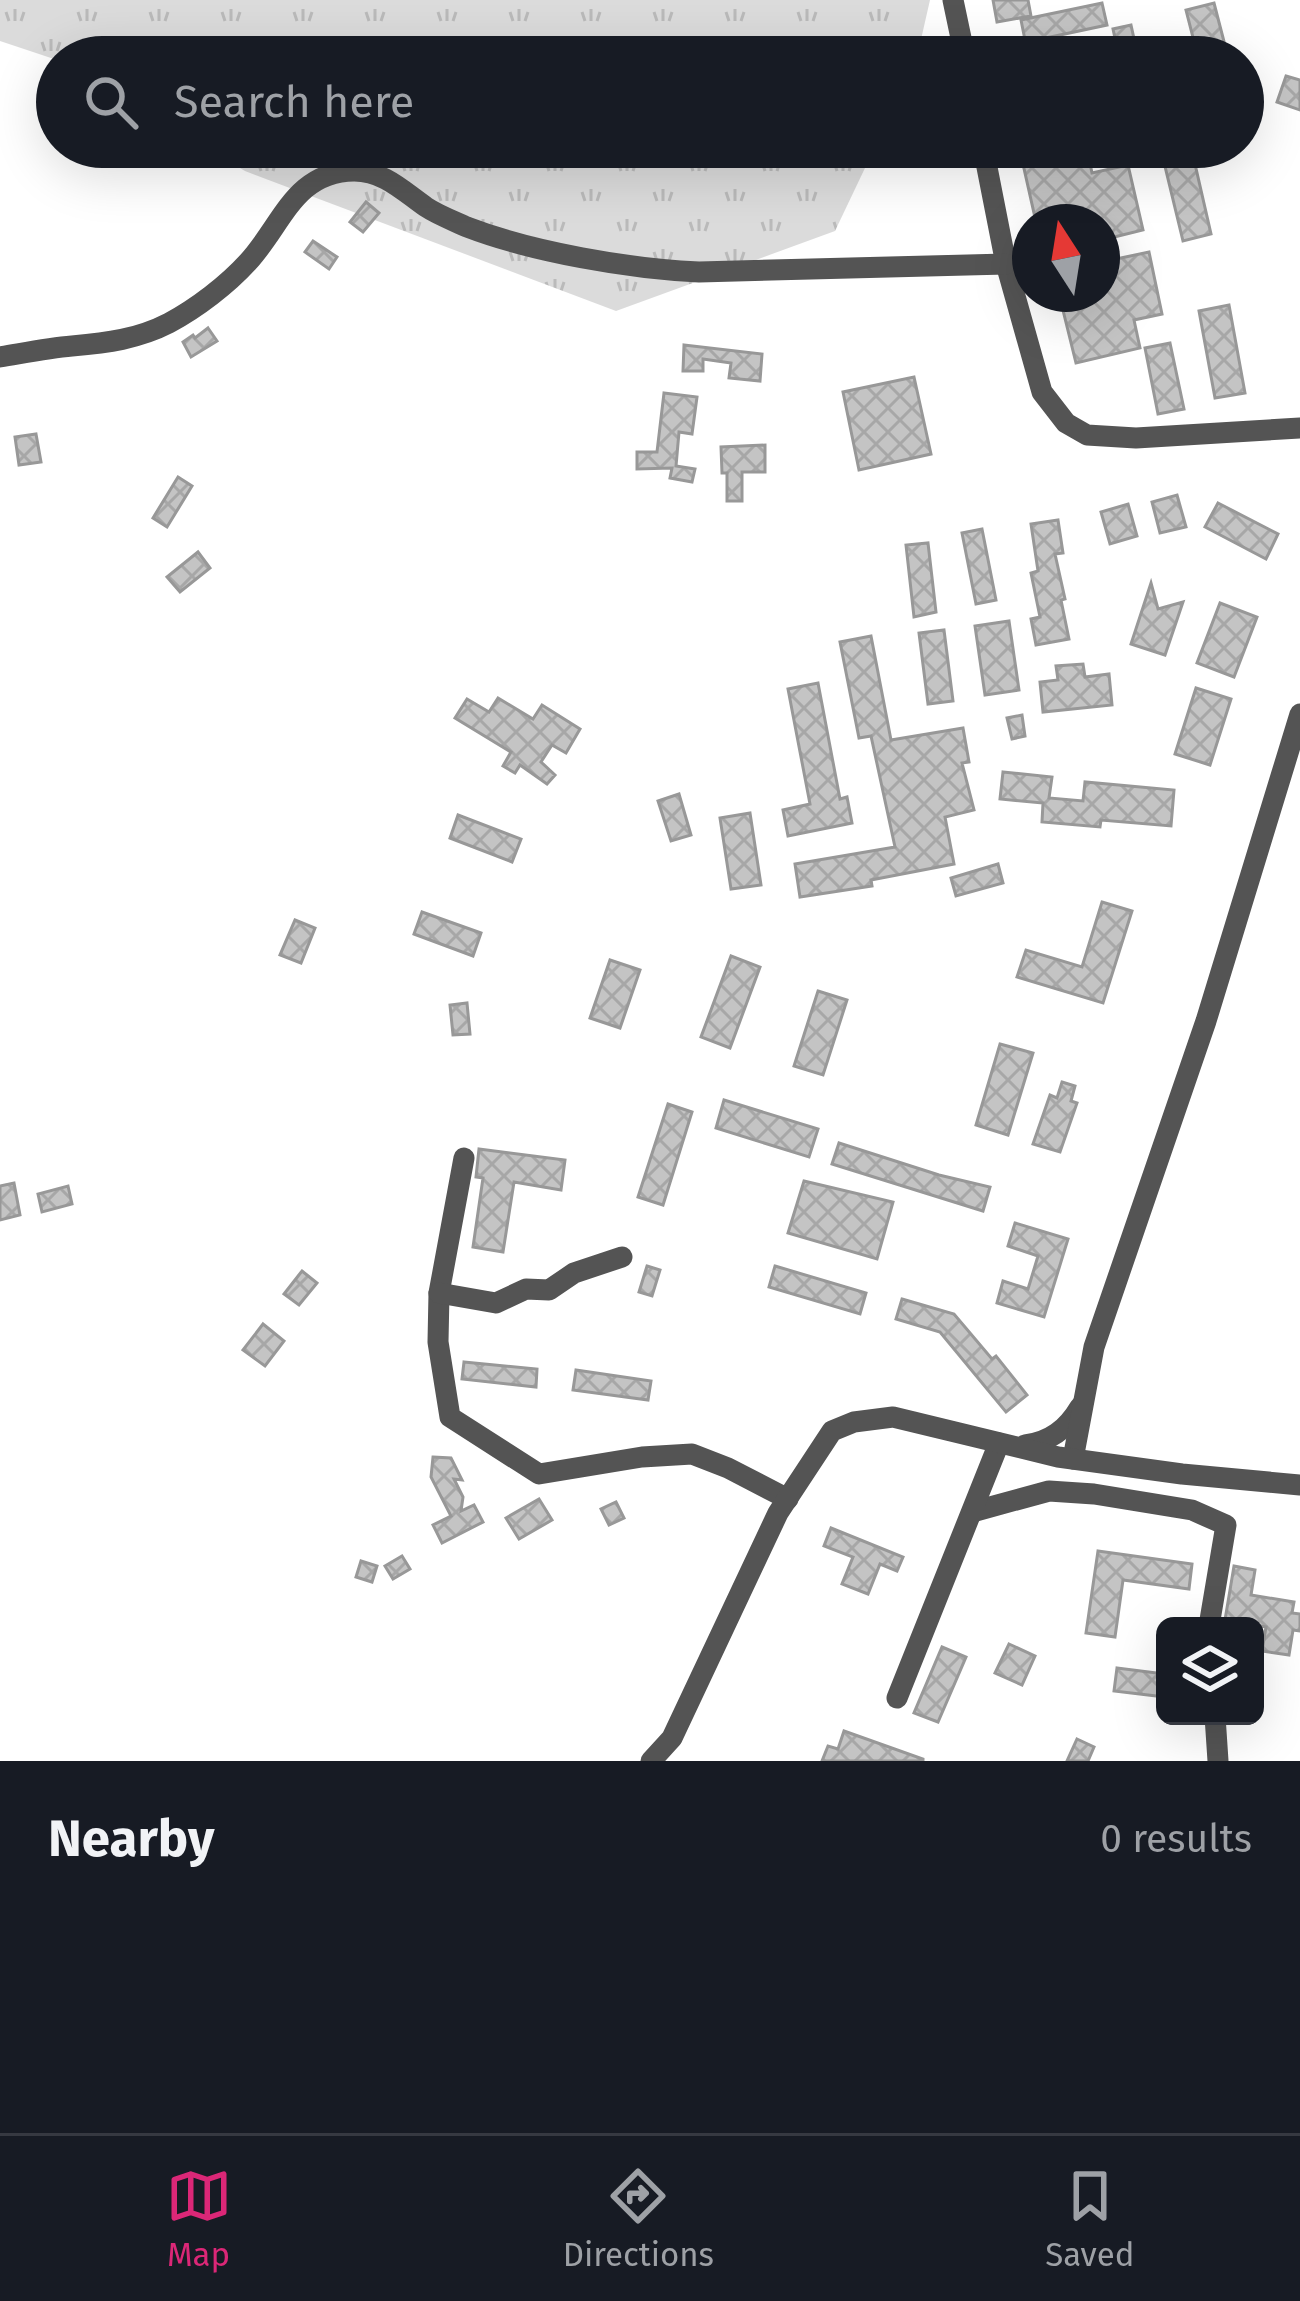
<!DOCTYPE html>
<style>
body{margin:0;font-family:"Fira Sans",sans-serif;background:#242831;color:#f1f3f6}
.controls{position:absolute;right:36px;bottom:36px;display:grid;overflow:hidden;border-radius:18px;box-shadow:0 12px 48px #0002}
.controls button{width:108px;height:108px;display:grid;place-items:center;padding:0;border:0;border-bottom:3px solid #363941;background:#171b24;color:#f1f3f6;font:60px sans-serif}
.compass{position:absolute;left:1012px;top:204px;width:108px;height:108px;border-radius:50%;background:#171b24;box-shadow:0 12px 48px #0002;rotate:348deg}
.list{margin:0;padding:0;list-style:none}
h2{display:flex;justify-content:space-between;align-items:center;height:156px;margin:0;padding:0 48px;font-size:51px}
h2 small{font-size:39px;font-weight:400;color:#9ea1a6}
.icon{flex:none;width:66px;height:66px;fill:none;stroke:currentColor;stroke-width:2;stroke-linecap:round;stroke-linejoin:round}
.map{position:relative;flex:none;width:1300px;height:1761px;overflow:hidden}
.search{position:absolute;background:#171b24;box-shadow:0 12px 48px #0002;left:36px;right:36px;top:36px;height:132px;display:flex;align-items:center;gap:30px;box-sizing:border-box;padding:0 42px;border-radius:66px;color:#9ea1a6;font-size:45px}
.sheet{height:372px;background:#171b24}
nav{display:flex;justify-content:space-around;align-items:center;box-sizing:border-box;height:168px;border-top:3px solid #363941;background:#171b24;font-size:33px;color:#9ea1a6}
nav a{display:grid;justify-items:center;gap:6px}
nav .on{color:#db2777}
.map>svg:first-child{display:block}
</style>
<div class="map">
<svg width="1300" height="1761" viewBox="0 0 1300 1761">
<defs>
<pattern id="grass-tufts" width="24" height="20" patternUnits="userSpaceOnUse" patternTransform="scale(3)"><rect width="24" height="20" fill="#dbdbdb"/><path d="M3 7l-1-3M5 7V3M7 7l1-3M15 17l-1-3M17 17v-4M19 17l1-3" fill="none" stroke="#bababa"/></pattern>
<pattern id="building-cross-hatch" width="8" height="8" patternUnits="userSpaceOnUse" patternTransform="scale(3)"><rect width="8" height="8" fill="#c4c4c4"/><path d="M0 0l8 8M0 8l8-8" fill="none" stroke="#a7a7a7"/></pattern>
</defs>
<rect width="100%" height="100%" fill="#fff"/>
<g fill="url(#grass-tufts)">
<path d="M0,0H930L917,57H57V60L0,41Z"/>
<path d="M205,147H875L835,231L616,311L245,171Z"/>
</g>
<g fill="url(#building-cross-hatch)" stroke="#989898" stroke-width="3">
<path d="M993,0H1028L1031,16L997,22Z"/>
<path d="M1102,3L1107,25L1046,38L1049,51L1028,55L1021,20Z"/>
<path d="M1214,3L1228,57H1198L1186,10Z"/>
<path d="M1131,25L1138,57H1119L1113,29Z"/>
<path d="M1286,76L1300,80V110L1277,102Z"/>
<path d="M1087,149L1092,173L1128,165L1143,230L1102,240V222H1036L1023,164Z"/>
<path d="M1192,151L1211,234L1183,241L1163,158Z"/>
<path d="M366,202L379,213L363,232L350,222Z"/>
<path d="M313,241L337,257L329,269L305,252Z"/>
<path d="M1149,252L1162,314L1134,320L1140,348L1076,363L1059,294H1102V262Z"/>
<path d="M1229,305L1245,393L1215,398L1199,311Z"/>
<path d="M208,328L217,341L191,357L183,342L193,335L195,338Z"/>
<path d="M1170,343L1184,409L1158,414L1145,348Z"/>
<path d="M684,345L762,354L760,381L729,378L731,363L703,359V371H683Z"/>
<path d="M914,377L931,454L859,470L843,392Z"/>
<path d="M664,393L697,397L692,434L679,432L676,466L695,469L692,482L670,478L672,468L637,469V452H657Z"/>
<path d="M36,434L41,462L19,465L15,437Z"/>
<path d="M765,445V472H742V501H727V473H722L721,447Z"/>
<path d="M178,477L192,486L167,527L153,518Z"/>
<path d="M1177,495L1186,527L1160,533L1152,502Z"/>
<path d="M1218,503L1278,534L1266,559L1205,527Z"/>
<path d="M1128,504L1137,536L1110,544L1101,512Z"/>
<path d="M1058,520L1063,553L1055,554L1065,599L1061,600L1069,639L1036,645L1031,619L1040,617L1031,573L1038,571L1031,524Z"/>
<path d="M982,529L996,600L976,604L962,533Z"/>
<path d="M928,543L936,612L914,617L906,545Z"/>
<path d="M198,552L210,568L180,592L167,577Z"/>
<path d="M1151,583L1158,609L1183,602L1165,655L1131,644Z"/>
<path d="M1220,603L1257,617L1234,677L1197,663Z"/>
<path d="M1009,621L1019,690L985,695L975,626Z"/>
<path d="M944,630L953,701L928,704L919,633Z"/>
<path d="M871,636L891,740L963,728L969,762L962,763L974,810L945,817L954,864L871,880L872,886L800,897L795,864L895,847L871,736L859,738L840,642Z"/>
<path d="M1083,664L1085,677L1109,674L1112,705L1043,712L1040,682L1058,680L1056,666Z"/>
<path d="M818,683L840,799L847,797L852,823L788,836L783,810L810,804L788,689Z"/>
<path d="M1196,688L1231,699L1210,765L1175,754Z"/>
<path d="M498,698L533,719L542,705L580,729L566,753L552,745L541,762L555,775L547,784L520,765L515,773L503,766L511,752L455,718L467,699L489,712Z"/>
<path d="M1022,715L1025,736L1012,739L1007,718Z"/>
<path d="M1003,772L1052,777L1049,798L1083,801L1085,782L1174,790L1171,826L1101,820L1100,827L1042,822L1043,803L1000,799Z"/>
<path d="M679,794L691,835L671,841L658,801Z"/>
<path d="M750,813L761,885L731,889L720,818Z"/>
<path d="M458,815L521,839L512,862L450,838Z"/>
<path d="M998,864L1003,883L956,896L951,878Z"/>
<path d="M1102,902L1132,911L1103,1003L1017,977L1026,950L1082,967Z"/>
<path d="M422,912L481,933L473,956L414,934Z"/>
<path d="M295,920L315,928L301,963L280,955Z"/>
<path d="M731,956L760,967L730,1048L701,1037Z"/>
<path d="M610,960L640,970L620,1028L590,1018Z"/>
<path d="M818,991L847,1000L823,1075L794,1066Z"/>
<path d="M467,1003L470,1034L453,1035L450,1005Z"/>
<path d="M1000,1044L1033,1053L1008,1135L976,1125Z"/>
<path d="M1062,1082L1075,1086L1071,1101L1077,1103L1060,1152L1033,1144L1050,1095L1057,1098Z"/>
<path d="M724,1100L818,1129L809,1157L716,1128Z"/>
<path d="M668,1104L692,1112L663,1205L638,1197Z"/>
<path d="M839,1143L939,1175L990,1187L983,1211L832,1164Z"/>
<path d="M479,1149L565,1160L561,1190L514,1182L503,1252L473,1247L483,1178L476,1177Z"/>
<path d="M804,1181L893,1202L877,1259L788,1233Z"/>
<path d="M14,1183L20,1215L0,1220V1186Z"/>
<path d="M68,1186L72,1204L42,1212L38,1194Z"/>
<path d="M1015,1223L1068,1239L1044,1317L997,1303L1003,1281L1028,1289L1038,1256L1008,1246Z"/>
<path d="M647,1266L660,1270L652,1296L639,1292Z"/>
<path d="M775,1266L866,1293L860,1314L769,1287Z"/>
<path d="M302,1271L317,1283L299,1305L284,1294Z"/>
<path d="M902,1299L954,1314L992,1359L996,1356L1027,1395L1006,1412L940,1332L896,1319Z"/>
<path d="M263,1324L284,1341L265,1366L243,1350Z"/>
<path d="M464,1362L537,1369L536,1387L462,1379Z"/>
<path d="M576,1370L651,1381L648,1400L573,1390Z"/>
<path d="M433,1457L451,1458L462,1480L454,1479L463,1497L461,1511L474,1505L483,1522L442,1543L433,1525L451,1516L431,1477Z"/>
<path d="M539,1499L552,1520L519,1539L506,1518Z"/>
<path d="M616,1502L624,1518L609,1525L601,1509Z"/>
<path d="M831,1528L903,1557L897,1571L880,1564L868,1594L842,1584L853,1557L824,1546Z"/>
<path d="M1098,1551L1192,1564L1189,1589L1123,1580L1115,1637L1086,1633Z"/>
<path d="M402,1556L410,1569L393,1579L385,1566Z"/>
<path d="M361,1561L377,1566L372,1582L356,1577Z"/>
<path d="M1234,1566L1255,1570L1251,1595L1294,1602L1292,1613L1300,1614V1631L1293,1630L1289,1655L1262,1651L1266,1627L1225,1620Z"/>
<path d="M1009,1644L1035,1656L1022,1685L995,1673Z"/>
<path d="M942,1647L966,1657L938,1722L914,1713Z"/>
<path d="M1117,1668L1165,1674V1697L1114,1691Z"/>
<path d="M844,1731L923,1759V1761H822L828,1746L838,1749Z"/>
<path d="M1077,1739L1094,1747L1088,1761H1067Z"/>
</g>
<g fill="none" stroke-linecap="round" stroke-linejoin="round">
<g stroke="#545454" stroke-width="21">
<path d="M953,0L965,57"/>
<path d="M983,147L1006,264L1042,392L1066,423L1087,435L1136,438L1300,428"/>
<path d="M0,357C24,353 48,348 72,346C107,343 138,339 169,323C197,308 227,285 248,262C283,224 294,172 354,171C384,171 403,191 426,207C438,215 454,221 467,227C532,252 630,269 699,272L1006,264"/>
<path d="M464,1158L439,1293L438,1342L450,1417L539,1474L642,1457L692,1454L728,1468L788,1499"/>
<path d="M439,1293L496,1303L526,1289L549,1290L574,1273L622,1257"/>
<path d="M1025,1445C1050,1442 1067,1429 1080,1407"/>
<path d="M1073,1459L1094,1347L1206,1021L1300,714"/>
<path d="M972,1512L1049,1491L1094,1494L1192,1510L1226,1525L1209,1626"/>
<path d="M897,1698L999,1443"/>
<path d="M1215,1716L1218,1761"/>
<path d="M651,1761L672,1738L778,1513L832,1431L854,1422L893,1417L1058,1457L1182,1474L1300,1485"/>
</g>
</g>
</svg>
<div class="controls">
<button><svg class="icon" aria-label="layers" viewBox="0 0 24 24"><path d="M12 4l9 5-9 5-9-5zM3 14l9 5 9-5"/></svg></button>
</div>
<svg class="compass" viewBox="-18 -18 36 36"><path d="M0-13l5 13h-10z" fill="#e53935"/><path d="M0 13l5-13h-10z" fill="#9ea1a6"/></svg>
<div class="search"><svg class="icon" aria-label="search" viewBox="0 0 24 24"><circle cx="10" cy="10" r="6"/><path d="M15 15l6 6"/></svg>Search here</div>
</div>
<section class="sheet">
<h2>Nearby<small>0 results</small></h2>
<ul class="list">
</ul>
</section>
<nav>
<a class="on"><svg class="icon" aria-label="map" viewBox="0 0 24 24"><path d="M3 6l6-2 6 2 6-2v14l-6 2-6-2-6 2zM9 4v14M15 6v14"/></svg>Map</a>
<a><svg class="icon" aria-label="directions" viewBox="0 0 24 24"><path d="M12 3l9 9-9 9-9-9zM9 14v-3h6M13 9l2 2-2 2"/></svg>Directions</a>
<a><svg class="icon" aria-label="saved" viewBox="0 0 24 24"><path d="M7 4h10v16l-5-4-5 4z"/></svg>Saved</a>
</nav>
